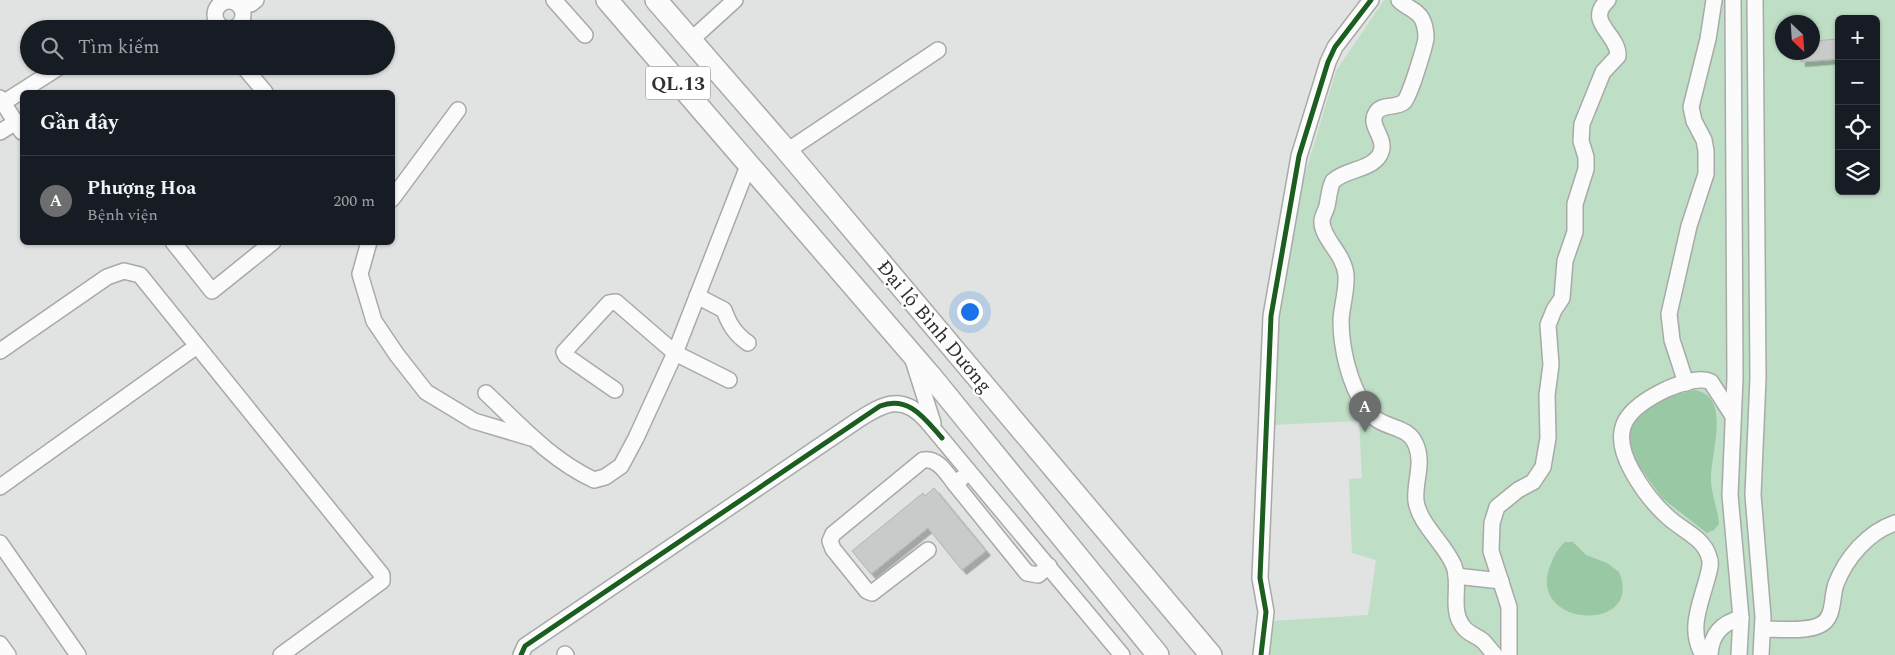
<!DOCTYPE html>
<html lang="vi">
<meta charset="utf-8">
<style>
body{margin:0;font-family:Spectral,serif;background:#242831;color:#f1f3f6}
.controls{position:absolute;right:15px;top:15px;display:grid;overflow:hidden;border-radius:8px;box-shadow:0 1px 4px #0004}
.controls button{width:45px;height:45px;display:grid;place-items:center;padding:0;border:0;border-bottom:1px solid #363941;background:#171b24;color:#f1f3f6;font:25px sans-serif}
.compass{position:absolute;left:1775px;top:15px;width:45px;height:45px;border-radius:50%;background:#171b24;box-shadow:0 1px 4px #0004;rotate:155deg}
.you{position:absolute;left:969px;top:311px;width:18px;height:18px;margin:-12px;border:4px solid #fff;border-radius:50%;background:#1a73e8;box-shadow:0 0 0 8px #1a73e833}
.badge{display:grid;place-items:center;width:32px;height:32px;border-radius:50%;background:#6c6f6d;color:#fff;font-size:16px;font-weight:700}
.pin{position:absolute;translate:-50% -41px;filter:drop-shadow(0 1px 2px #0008)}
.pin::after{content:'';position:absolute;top:26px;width:18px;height:15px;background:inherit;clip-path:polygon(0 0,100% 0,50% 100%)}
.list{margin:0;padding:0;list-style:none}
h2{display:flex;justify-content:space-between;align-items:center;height:65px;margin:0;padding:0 20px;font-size:21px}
h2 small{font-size:16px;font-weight:400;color:#9ea1a6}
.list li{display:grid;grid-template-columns:32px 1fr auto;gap:15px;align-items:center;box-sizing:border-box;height:90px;padding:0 20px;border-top:1px solid #363941}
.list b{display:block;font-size:19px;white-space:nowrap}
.list p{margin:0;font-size:16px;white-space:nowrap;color:#9ea1a6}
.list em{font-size:16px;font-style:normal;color:#9ea1a6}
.icon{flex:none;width:28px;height:28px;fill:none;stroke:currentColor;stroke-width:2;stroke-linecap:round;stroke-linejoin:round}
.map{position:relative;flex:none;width:1895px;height:655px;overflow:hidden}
.search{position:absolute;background:#171b24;box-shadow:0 1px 4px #0004;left:20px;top:20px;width:375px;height:55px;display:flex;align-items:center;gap:12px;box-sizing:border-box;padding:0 18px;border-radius:28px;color:#9ea1a6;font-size:19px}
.panel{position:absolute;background:#171b24;box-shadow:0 1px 4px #0004;left:20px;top:90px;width:375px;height:155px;border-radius:8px}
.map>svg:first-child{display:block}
</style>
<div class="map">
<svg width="1895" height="655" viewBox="0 0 1895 655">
<defs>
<filter id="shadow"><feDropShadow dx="4.5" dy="4.5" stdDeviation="0" flood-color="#0004"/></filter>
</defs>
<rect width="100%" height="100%" fill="#e0e3e1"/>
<path fill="#bedec5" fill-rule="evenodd" d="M1384,0H1895V655H1269L1272,621L1368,615L1376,560L1352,553L1349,479L1362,478L1359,421L1270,425L1277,323L1300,191L1336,71ZM1839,19H1876V191H1839ZM1782,22H1812V52H1782Z"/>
<g fill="#98c9a4">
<path d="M1694,390C1733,396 1710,454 1711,479C1711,494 1718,509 1719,524L1714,530L1707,533L1662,498L1631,455L1628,435L1633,422L1650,406L1670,396Z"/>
<path d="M1565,542H1573L1586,555L1607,563L1619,572C1644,632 1534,628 1548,572C1552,560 1556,550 1565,542Z"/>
</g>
<g fill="#c9caca" stroke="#b3b3b3" filter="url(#shadow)">
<path d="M1839,39V59L1801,62L1800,52H1812V41Z"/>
<path d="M934,488L986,551L962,570L928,528L871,574L852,551L923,493L925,496Z"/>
</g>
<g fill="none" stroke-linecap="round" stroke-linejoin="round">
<g stroke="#a8aaa8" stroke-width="18">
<g id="minor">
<path d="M554,0L585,35"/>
<path d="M1399,0C1406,8 1417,9 1422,19C1425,25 1426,31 1426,38C1425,46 1409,99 1404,102C1395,109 1382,103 1376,113C1367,127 1390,139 1379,156C1370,170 1346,169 1333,181C1329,189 1329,197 1327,206C1326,211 1322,216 1322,221C1321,238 1344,253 1346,275C1347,290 1342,305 1341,320C1341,348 1349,383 1365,407C1380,432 1407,422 1416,445C1424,464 1414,482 1416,501C1419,524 1446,545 1454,566C1461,585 1450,608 1462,625C1467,634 1476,635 1483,641C1487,645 1491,651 1495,655"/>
<path d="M1733,0L1735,378L1730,495L1741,618L1739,655"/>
<path d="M1755,0L1758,378L1753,495L1763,617L1761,655"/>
<circle cx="229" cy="15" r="14"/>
<path d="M245,2L251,4L256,0"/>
<path d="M691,40L735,0"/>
<path d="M243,66L265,92"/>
<path d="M0,98L22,132"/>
<path d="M3,103L61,66"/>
<path d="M0,132L16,122"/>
<path d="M787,151L938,50"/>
<path d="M392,199L458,110"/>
<path d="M173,242L212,291L273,242"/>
<path d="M369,242L360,274L374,321L397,355L426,392L474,421L531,438"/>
<path d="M697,296L724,310C729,324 735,334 748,343"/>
<path d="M0,351L107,277L124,271L140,275L382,575V581L281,655"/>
<path d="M913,360L933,423"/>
<path d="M1686,383L1672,340L1669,314L1689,226L1706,174V151L1704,140L1694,121L1691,107L1708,39L1714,0"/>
<path d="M615,390L566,356L564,352L609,303L616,302L675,353L729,380"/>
<path d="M486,393C521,426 550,459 594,480L605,477L621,466L636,438L675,353L748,166"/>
<path d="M962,478L955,484L1027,573L1038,575L1049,566"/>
<path d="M0,487L197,346"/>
<path d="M0,543L78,655"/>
<path d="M928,550L872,593L867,591L833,549L830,541L833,534L923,460C938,457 947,474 955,484"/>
<path d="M1456,576L1501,581"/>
<path d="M1763,629C1778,629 1807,632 1820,625C1835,618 1831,598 1836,584C1846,558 1868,532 1895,523"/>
<path d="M0,644L8,655"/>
<path d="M565,654L566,655"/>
<path d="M521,655L525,646L858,420C883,404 902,393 926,420L1122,655"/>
<path d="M1261,655L1266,612L1260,578L1271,316L1299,156L1328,62L1335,47L1371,0"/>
<path d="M1509,655V607L1491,551L1492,523L1497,507L1518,490L1533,482L1543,467L1548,438L1547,395L1551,365L1548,325L1554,310L1562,298L1565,261L1575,232V204L1586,169V157L1581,141L1582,124L1603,72L1618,56C1619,34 1584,22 1608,0"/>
<path d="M1703,655C1688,630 1700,605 1707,579C1709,571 1712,564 1709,557C1704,538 1682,530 1669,518C1653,504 1642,489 1632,471C1608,428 1627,408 1667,389C1679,384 1699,376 1711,382L1733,416"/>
<path d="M1710,655C1711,635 1721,623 1741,618"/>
</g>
</g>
<g stroke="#a8aaa8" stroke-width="24">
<g id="highway">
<path d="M607,0L930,375L1158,655"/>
<path d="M656,0L787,151L1211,655"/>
</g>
</g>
<use href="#minor" stroke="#fafbfa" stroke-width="15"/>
<use href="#highway" stroke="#fafbfa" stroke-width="21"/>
<g stroke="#fff" stroke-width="8">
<g id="cycleway">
<path d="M521,655L525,646L880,406C909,395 925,419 942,438"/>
<path d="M1261,655L1266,612L1260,578L1271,316L1299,156L1328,62L1335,47L1371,0"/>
</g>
</g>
<use href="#cycleway" stroke="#1b5e20" stroke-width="5"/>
</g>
<g text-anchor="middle" stroke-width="4.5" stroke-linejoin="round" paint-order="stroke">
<rect fill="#fff" stroke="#6d6e6d" stroke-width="1" x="645.5" y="66.5" width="65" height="33" rx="4"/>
<g font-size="19" font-weight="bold" fill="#2e302f">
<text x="678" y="90">QL.13</text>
</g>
<g font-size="20" fill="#2e302f" stroke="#fff">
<text transform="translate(935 326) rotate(50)" y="7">Đại lộ Bình Dương</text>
</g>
</g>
</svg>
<div class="controls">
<button>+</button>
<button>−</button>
<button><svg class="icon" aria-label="locate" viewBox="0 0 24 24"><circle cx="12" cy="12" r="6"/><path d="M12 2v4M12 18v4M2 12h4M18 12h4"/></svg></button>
<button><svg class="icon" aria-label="layers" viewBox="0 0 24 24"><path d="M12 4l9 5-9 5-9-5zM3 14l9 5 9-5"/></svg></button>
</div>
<svg class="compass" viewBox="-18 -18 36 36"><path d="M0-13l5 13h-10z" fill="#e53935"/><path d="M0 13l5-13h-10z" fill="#9ea1a6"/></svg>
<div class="you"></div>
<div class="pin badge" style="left:1365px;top:432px">A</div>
<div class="search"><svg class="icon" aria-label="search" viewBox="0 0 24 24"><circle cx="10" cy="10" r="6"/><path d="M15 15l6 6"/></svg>Tìm kiếm</div>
<section class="panel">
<h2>Gần đây<small></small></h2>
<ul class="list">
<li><span class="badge">A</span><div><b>Phượng Hoa</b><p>Bệnh viện</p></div><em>200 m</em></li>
</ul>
</section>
</div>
